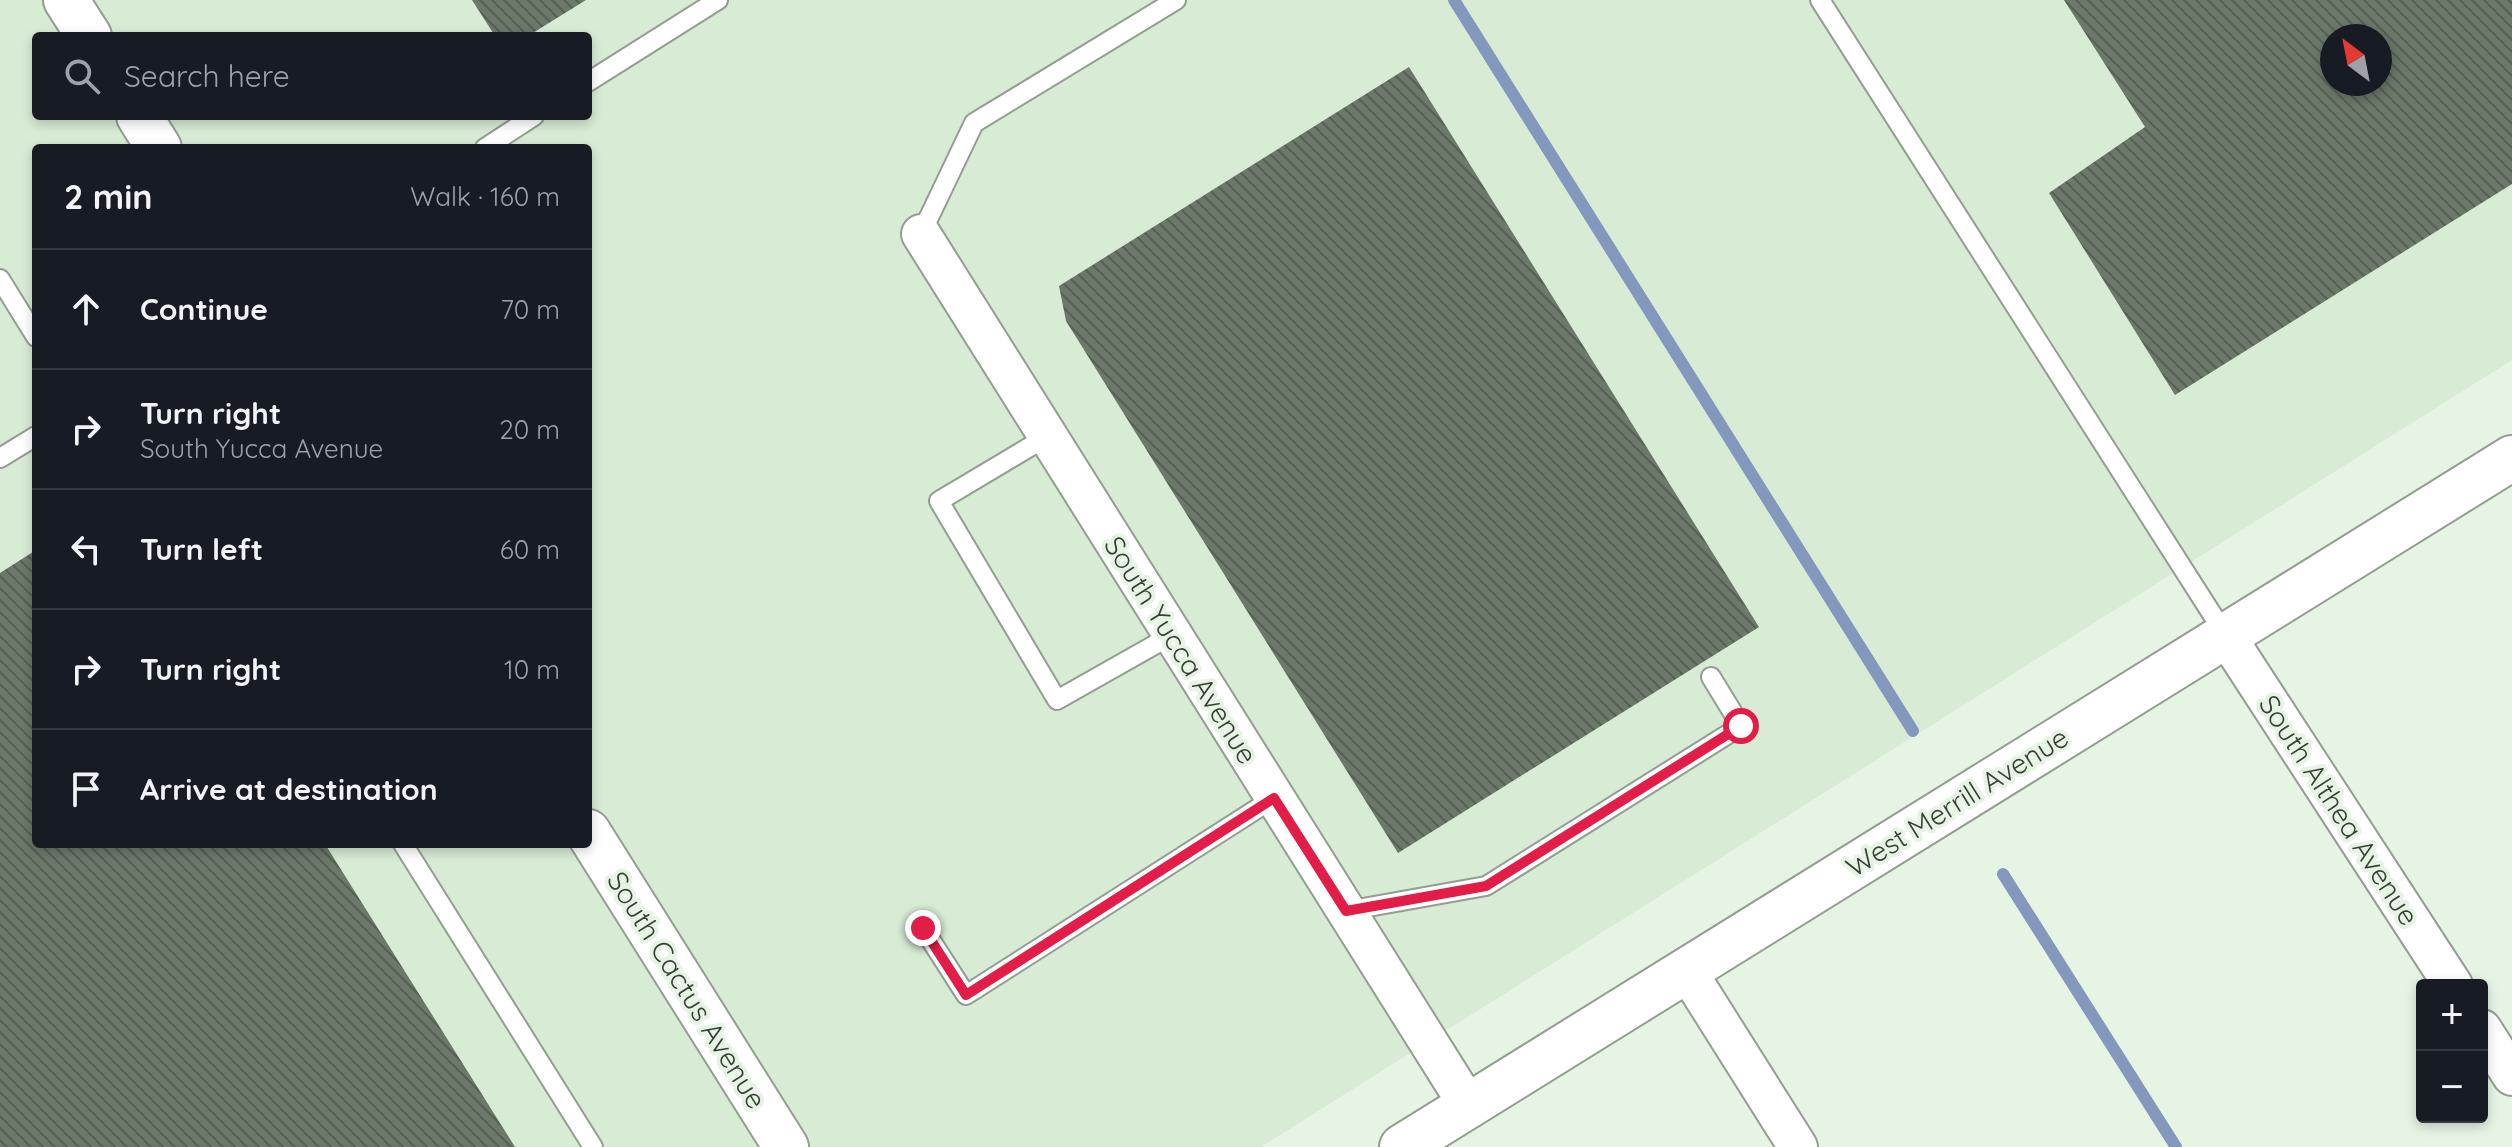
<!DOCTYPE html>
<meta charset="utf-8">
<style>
body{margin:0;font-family:Quicksand,sans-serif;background:#20242c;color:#f1f3f6}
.controls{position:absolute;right:24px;bottom:24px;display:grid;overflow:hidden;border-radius:8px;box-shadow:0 4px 12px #0003}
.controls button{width:72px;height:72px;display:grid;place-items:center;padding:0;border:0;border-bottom:2px solid #363941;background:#171b24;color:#f1f3f6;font:40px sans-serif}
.compass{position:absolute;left:2320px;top:24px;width:72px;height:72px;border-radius:50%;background:#171b24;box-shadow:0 4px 12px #0003;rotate:328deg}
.stop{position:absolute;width:24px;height:24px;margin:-18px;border:6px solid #e11d48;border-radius:50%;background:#fff}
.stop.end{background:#e11d48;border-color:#fff;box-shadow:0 2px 8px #0008}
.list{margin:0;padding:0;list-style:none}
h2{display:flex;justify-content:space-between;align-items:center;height:104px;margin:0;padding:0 32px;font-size:34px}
h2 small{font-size:26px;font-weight:400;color:#9ea1a6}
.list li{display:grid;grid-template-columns:52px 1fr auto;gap:24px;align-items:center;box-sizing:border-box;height:120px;padding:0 32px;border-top:2px solid #363941}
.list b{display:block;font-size:30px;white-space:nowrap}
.list p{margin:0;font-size:26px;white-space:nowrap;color:#9ea1a6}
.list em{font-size:26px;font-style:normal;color:#9ea1a6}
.icon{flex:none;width:44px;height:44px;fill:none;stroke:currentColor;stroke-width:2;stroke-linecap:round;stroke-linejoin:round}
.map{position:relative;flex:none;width:2512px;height:1147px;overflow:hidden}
.search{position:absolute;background:#171b24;box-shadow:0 4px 12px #0003;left:32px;top:32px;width:560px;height:88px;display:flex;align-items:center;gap:20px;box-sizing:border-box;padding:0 28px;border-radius:8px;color:#9ea1a6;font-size:30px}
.panel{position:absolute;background:#171b24;box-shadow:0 4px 12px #0003;left:32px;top:144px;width:560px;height:704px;border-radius:8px}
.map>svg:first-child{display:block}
</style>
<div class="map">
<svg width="2512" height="1147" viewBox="0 0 2512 1147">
<defs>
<pattern id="building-back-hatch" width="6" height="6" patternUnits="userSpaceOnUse" patternTransform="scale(2)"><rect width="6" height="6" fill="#6c786a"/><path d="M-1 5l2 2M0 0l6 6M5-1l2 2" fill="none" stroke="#555f54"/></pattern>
</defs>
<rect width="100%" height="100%" fill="#e6f4e4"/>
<path fill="#d8ebd5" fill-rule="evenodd" d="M0,0H2512V360L1261,1147H0ZM36,36H588V116H36ZM2332,36H2380V84H2332ZM36,148H588V844H36Z"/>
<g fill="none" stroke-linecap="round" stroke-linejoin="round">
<g stroke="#8498be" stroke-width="12">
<path d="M1454,0L1913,731"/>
<path d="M2003,874L2176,1147"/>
</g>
</g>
<g fill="url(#building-back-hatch)" fill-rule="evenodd">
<path d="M472,0H586L528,36H495Z"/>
<path d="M2064,0H2512V184L2175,395L2049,193L2145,127ZM2332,36H2380V84H2332Z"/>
<path d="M1409,67L1759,627L1398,853L1066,321L1059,286Z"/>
<path d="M36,550V844H325L515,1147H0V573Z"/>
</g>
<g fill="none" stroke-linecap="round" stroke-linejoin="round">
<g stroke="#929e90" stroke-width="22">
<g id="service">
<path d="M1820,0L2226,636"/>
<path d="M588,82L718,0"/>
<path d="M485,148L534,116"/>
<path d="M921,234L974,123L1176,0"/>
<path d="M0,279L36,337"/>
<path d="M1048,436L939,501L1057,700L1172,635"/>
<path d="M0,458L36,436"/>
<path d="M403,844L593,1147"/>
<path d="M1346,911L1486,886L1741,726L1711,677"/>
<path d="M923,928L966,995L1274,798"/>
</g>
</g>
<g stroke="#929e90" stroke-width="42">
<g id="minor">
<path d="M921,234L1468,1105"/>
<path d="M2226,636L2453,985"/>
<path d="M1687,971L1798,1147"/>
<path d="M2482,1029L2512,1076"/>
</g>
</g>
<g stroke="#929e90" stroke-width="48">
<g id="secondary">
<path d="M66,0L89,36"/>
<path d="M139,116L159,148"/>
<path d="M588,832L786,1147"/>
<path d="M1402,1147L2512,458"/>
</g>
</g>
<use href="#service" stroke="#fff" stroke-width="18"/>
<use href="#minor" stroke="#fff" stroke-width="38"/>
<use href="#secondary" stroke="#fff" stroke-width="44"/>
</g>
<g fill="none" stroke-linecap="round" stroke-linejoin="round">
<path stroke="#e11d48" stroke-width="10" d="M923,928L966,995L1274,798L1346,911L1486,886L1741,726"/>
</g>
<g text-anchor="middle" stroke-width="8" stroke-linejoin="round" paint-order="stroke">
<g font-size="28" fill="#393f38" stroke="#e6f4e4">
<text transform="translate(1181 650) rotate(58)" y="10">South Yucca Avenue</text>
<text transform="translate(1957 802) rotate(-32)" y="10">West Merrill Avenue</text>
<text transform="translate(2339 810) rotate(57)" y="10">South Althea Avenue</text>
<text transform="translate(687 990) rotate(58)" y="10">South Cactus Avenue</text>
</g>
</g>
</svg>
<div class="controls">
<button>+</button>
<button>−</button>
</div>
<svg class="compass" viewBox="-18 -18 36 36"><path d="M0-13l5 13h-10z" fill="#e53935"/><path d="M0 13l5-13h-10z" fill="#9ea1a6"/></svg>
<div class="stop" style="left:1741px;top:726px"></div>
<div class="stop end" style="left:923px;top:928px"></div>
<div class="search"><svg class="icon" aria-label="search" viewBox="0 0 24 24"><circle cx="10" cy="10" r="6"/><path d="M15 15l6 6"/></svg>Search here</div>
<section class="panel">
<h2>2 min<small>Walk · 160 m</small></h2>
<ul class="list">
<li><svg class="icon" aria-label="ahead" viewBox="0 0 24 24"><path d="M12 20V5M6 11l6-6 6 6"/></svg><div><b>Continue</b></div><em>70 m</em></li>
<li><svg class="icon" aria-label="right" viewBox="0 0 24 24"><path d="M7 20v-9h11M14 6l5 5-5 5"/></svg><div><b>Turn right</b><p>South Yucca Avenue</p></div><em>20 m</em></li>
<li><svg class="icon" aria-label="left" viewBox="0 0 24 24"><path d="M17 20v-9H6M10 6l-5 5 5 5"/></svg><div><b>Turn left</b></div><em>60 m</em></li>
<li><svg class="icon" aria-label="right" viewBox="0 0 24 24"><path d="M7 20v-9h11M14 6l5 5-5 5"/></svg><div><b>Turn right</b></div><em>10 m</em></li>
<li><svg class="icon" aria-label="arrive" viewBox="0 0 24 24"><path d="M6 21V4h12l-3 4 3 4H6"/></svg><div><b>Arrive at destination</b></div></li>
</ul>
</section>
</div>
